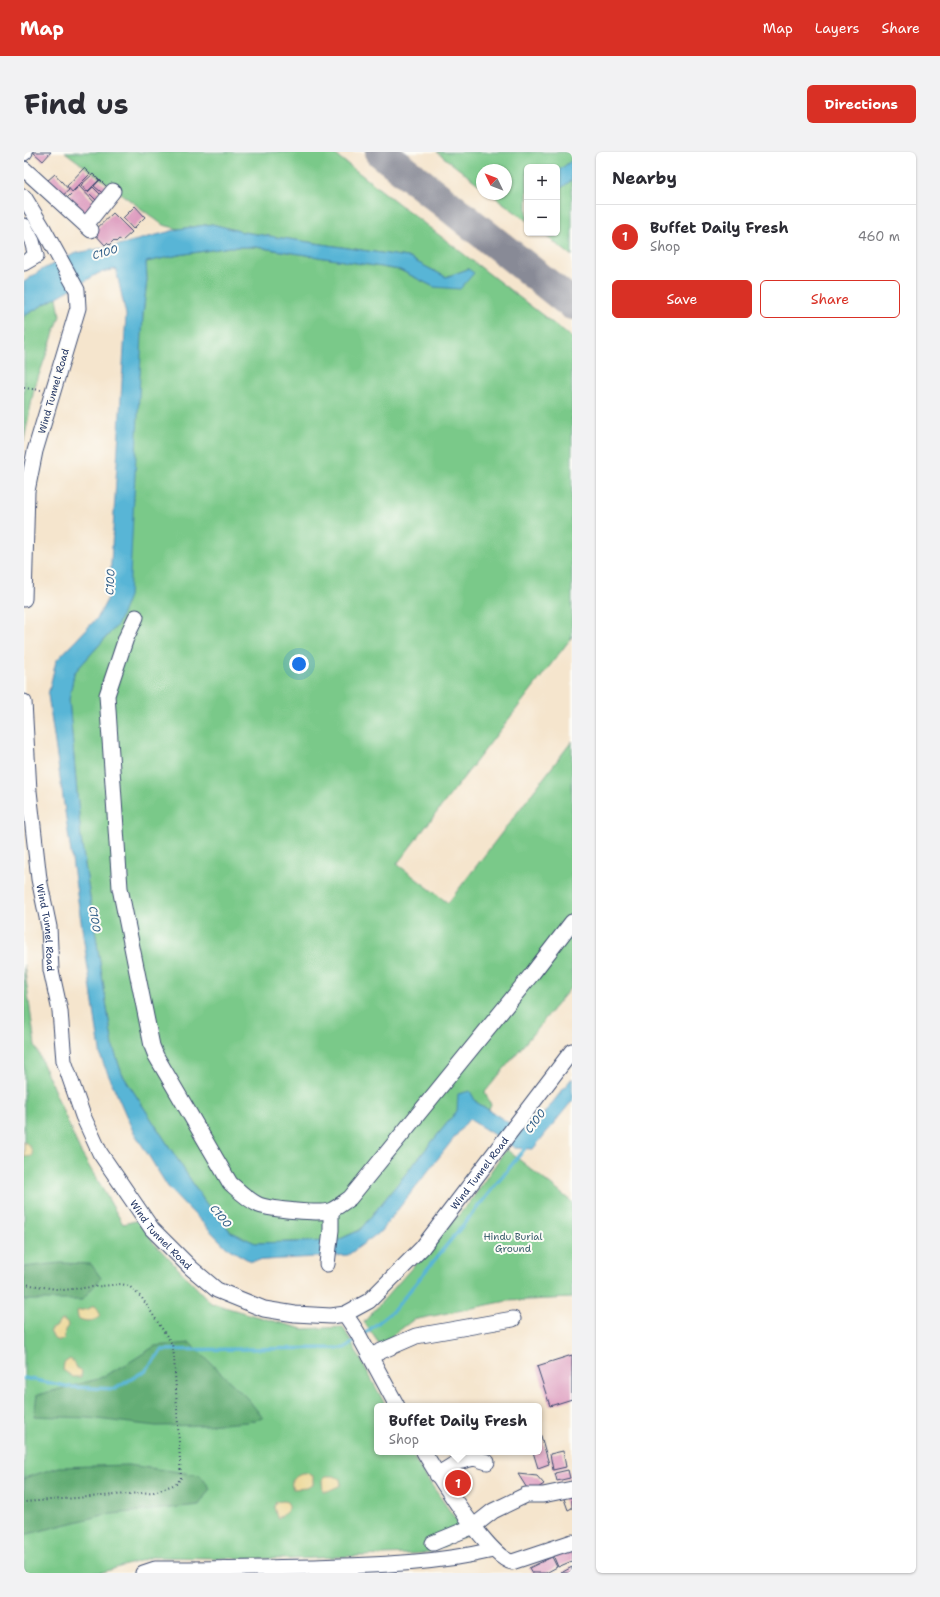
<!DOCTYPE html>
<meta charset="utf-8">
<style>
body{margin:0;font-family:"Shantell Sans",sans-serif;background:#f2f2f3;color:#2b2b33}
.controls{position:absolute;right:12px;top:12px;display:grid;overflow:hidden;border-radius:6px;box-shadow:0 1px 3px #0004}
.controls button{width:36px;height:36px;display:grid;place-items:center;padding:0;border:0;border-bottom:1px solid #e1e1e2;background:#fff;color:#2b2b33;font:20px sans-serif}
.compass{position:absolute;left:452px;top:12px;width:36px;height:36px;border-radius:50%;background:#fff;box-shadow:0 1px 3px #0004;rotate:313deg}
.you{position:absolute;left:275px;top:512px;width:14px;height:14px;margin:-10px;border:3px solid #fff;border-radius:50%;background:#1a73e8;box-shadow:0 0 0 6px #1a73e833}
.badge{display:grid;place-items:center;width:26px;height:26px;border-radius:50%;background:#d93025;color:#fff;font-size:13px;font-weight:700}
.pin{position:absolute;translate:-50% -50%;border:2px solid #fff;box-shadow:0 1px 4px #0006}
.popup{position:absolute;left:350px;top:1251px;width:168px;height:52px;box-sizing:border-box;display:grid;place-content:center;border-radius:6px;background:#fff;filter:drop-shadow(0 1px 3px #0005);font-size:13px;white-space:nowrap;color:#7c7c81}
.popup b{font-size:15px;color:#2b2b33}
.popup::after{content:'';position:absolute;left:50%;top:100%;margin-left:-8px;border:8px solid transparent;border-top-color:#fff}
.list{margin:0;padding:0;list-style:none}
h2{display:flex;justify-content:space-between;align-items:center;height:52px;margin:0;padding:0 16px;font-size:17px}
h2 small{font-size:13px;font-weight:400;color:#7c7c81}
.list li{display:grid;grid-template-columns:26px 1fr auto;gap:12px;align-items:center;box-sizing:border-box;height:64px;padding:0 16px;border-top:1px solid #e1e1e2}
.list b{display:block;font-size:15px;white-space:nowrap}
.list p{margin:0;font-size:13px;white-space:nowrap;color:#7c7c81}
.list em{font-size:13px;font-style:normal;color:#7c7c81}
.actions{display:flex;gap:8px;padding:12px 16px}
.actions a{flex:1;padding:9px 0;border:1px solid #d93025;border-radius:6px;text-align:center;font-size:14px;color:#d93025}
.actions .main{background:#d93025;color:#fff}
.map{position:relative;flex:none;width:548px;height:1421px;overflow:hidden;border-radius:6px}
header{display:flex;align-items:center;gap:24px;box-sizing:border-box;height:56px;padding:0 20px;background:#d93025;color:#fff}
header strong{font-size:19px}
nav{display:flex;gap:22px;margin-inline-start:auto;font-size:14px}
.intro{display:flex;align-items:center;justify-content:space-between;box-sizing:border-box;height:96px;padding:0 24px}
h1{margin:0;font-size:28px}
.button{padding:10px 18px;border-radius:6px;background:#d93025;color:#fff;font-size:14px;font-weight:700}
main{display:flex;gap:24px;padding:0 24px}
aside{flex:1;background:#fff;border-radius:6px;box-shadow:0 1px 3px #0004}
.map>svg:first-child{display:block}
</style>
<header>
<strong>Map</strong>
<nav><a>Map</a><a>Layers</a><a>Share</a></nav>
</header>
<div class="intro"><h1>Find us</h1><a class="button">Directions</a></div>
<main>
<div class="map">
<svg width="548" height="1421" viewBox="0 0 548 1421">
<rect width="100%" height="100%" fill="#fdfcf7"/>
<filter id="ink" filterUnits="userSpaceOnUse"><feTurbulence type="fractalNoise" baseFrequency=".025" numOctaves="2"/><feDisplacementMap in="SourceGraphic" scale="8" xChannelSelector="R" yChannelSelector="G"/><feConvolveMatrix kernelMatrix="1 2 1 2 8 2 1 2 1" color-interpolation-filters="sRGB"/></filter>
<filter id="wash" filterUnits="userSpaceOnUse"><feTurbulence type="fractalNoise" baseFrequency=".012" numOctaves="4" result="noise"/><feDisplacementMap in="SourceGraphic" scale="16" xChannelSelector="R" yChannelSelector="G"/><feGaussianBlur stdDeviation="0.9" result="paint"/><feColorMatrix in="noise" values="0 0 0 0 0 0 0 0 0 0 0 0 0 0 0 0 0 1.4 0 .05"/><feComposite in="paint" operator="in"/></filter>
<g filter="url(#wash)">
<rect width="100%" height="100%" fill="#f5e5cd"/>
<g fill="#7ac989" stroke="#4a7c74">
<path d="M41,0H308L548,186V485L373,712L424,751L548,589V834L461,940L467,953L465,958L452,950L446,940L433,959L336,1078L312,1089L231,1091L207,1080L181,1050L98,922L89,895L57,687L45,548L50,521L94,472L119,162L123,128L122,110L155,103L206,95H232L376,118L410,135L444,117L422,125L383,105L219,80L188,72L155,77L139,73Z"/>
<path d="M413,0H548V104L518,81H533V15H503V69L467,42H482V18H458V35Z"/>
<path d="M33,145L36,164L10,237L0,289V164Z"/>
<path d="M0,813L11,893L56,999L99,1072L115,1068L129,1090L187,1151L231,1164L279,1177L319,1175L362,1254H353V1300H387L397,1318L443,1383L406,1401L268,1407L128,1405L76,1421H0Z"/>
<path d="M482,997L548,1050V1146L483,1149L389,1168L356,1193L340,1170L446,1050Z"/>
</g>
<g fill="#63ad75" stroke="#3f6e6a">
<path d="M37,1111L67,1112L77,1126L58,1148H0V1115Z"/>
<path d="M166,1191L224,1247L239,1266L224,1270L181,1273L132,1274L64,1266L10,1264L13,1243L74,1227L101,1213L131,1194Z"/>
<path d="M104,1313L176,1323L186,1336L175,1353L79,1363L0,1383V1326L35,1315Z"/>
</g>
<g fill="#eeda9e" stroke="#84847e">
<path d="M0,990C5,992 9,998 8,1004L0,1005Z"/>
<path d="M70,1154C75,1156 76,1161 75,1165C70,1170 60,1170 54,1166L53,1159L64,1157Z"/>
<path d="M39,1168L43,1171L44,1174L41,1178L40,1187L35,1189L30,1187L26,1179L27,1177L33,1174L36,1169Z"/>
<path d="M46,1207L49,1209L52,1216L58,1219L57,1225H49L39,1218L40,1211Z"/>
<path d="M278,1321H283L289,1324V1333L283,1336L269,1337C265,1329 271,1323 278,1321Z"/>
<path d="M302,1324H310L316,1327L317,1333L304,1339H299L298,1328Z"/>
<path d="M259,1349L263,1350C264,1352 266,1354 265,1356C264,1359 257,1365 253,1366L250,1355L252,1350Z"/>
</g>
<g fill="#58b5d6" stroke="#3a729a">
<path d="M548,8V28L533,39V20Z"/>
<path d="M188,72L219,80L383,105L422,125L444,117L450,121L436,137L410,135L376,118L232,95H206L155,103L122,110L123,128L119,162L105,444L94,472L50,521L45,548L57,687L89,895L98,922L181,1050L207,1080L231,1091L312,1089L336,1078L433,959L434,942L446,939L452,950L493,976L506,979L548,926V949L509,997L491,996L445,967L357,1079L324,1103L226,1109L202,1095L144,1035L108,977L77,906L24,543L32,509L74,465L85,444L102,163L92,117L75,121L0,164V130L17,118L52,101L91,94L155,77Z"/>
</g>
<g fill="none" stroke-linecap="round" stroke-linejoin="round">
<g stroke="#58b5d6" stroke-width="3.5">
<path d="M339,1183L370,1158L503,994"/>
<path d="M0,1226L47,1235L91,1237L122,1218L138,1198L322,1196L332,1188"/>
</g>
<path stroke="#888a96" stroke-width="32" d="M357,0L548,152"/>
</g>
<g id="blocks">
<g fill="#de9ec0">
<path d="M9,0H27L19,9Z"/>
<path d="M60,16L66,22L48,40L43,34Z"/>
<path d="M31,22L45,38L37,45L23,29Z"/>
<path d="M69,22L75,28L63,40L57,33Z"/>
<path d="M76,28L85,37L82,44L70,34Z"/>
<path d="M55,34L73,53L62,68L41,48Z"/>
<path d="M69,35L80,46L75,51L64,40Z"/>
<path d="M111,54L121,65L109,77L99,66Z"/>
<path d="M89,61L108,80L98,89L95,87L92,90L90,88L85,93L83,91L81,93L69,80Z"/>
<path d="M548,1203V1247L526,1254L513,1214Z"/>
<path d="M515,1277L525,1312L514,1316L509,1300H515Z"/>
<path d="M539,1299L542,1315L529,1318L526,1302Z"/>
<path d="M544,1318L546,1326L533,1329L531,1321Z"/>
<path d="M494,1322L513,1324L520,1332L506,1341Z"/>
<path d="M548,1341V1356L544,1358L539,1344Z"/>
<path d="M548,1394V1409L534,1415L529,1403Z"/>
<path d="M528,1405L533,1415L522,1421H508L505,1416Z"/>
<path d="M548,1415V1421H537Z"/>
</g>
</g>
</g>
<g filter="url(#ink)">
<use href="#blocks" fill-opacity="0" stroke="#3c4a6f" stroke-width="1"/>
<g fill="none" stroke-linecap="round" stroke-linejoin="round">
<g stroke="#3c4a6f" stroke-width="17">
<g id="minor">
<path d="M0,1L1,0"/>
<path d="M0,17L67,78"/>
<path d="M0,45L20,78L53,138L54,156L11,299L3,339L0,447"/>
<path d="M62,73L89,39"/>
<path d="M0,74L8,89L12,104L0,111"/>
<path d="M112,465L102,486L83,543L96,736L128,894L132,904L206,1031C215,1039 224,1048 235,1053C246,1057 298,1063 308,1058C314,1055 320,1050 326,1046L508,822L548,770"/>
<path id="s1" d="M0,550L5,639L15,727L25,775L27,818L36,859L40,909L59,964L76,1001L128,1077L167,1116L193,1138L240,1157L271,1162L307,1164L321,1162L345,1149L398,1096L548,899"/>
<path d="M303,1112L307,1078V1059"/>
<path d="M321,1162L333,1180L373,1254"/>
<path d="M346,1204L392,1184L489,1167"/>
<path d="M400,1300C413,1322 465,1406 488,1410L548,1390"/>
<path d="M413,1323L434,1310L450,1306L463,1310"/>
<path d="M409,1391L450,1374L469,1359L502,1343H519L548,1337"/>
<path d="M119,1421L131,1417C184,1417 238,1416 291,1415C351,1413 410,1412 469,1398"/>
</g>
</g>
<g stroke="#3c4a6f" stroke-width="2" stroke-dasharray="1 3" stroke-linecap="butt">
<path d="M0,236L17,238"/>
<path d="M0,1132L39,1138L97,1132L105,1134L118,1146L148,1192L150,1204L157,1326L152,1332L130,1340L0,1350"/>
</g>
<use href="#minor" stroke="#fff" stroke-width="15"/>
</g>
</g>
<g text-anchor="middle" stroke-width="4" stroke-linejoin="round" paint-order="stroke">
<g font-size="10" fill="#1b2f5e" stroke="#fdfcf7">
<text transform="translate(29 239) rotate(-74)" y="4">Wind Tunnel Road</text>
<text dy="4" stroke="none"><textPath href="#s1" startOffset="227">Wind Tunnel Road</textPath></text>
<text dy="4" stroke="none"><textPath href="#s1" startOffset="971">Wind Tunnel Road</textPath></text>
<text dy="4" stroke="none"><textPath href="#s1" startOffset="563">Wind Tunnel Road</textPath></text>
</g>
<g font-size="10" fill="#385d6b" stroke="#fdfcf7">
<text x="489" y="1088">Hindu Burial<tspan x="489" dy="12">Ground</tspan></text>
</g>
<g font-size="11" font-style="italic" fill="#305e88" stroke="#fdfcf7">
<text transform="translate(81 100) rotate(-16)" y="4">C100</text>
<text transform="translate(86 430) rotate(-87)" y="4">C100</text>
<text transform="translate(71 767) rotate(81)" y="4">C100</text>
<text transform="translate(511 969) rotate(-53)" y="4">C100</text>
<text transform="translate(197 1064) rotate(50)" y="4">C100</text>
</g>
</g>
</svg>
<div class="controls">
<button>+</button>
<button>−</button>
</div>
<svg class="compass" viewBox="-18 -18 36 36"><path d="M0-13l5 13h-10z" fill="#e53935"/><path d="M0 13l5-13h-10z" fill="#7c7c81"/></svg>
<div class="you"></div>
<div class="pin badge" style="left:434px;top:1331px">1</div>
<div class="popup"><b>Buffet Daily Fresh</b>Shop</div>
</div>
<aside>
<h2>Nearby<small></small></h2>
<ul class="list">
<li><span class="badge">1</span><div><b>Buffet Daily Fresh</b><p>Shop</p></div><em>460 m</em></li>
</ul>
<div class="actions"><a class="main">Save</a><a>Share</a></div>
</aside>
</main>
